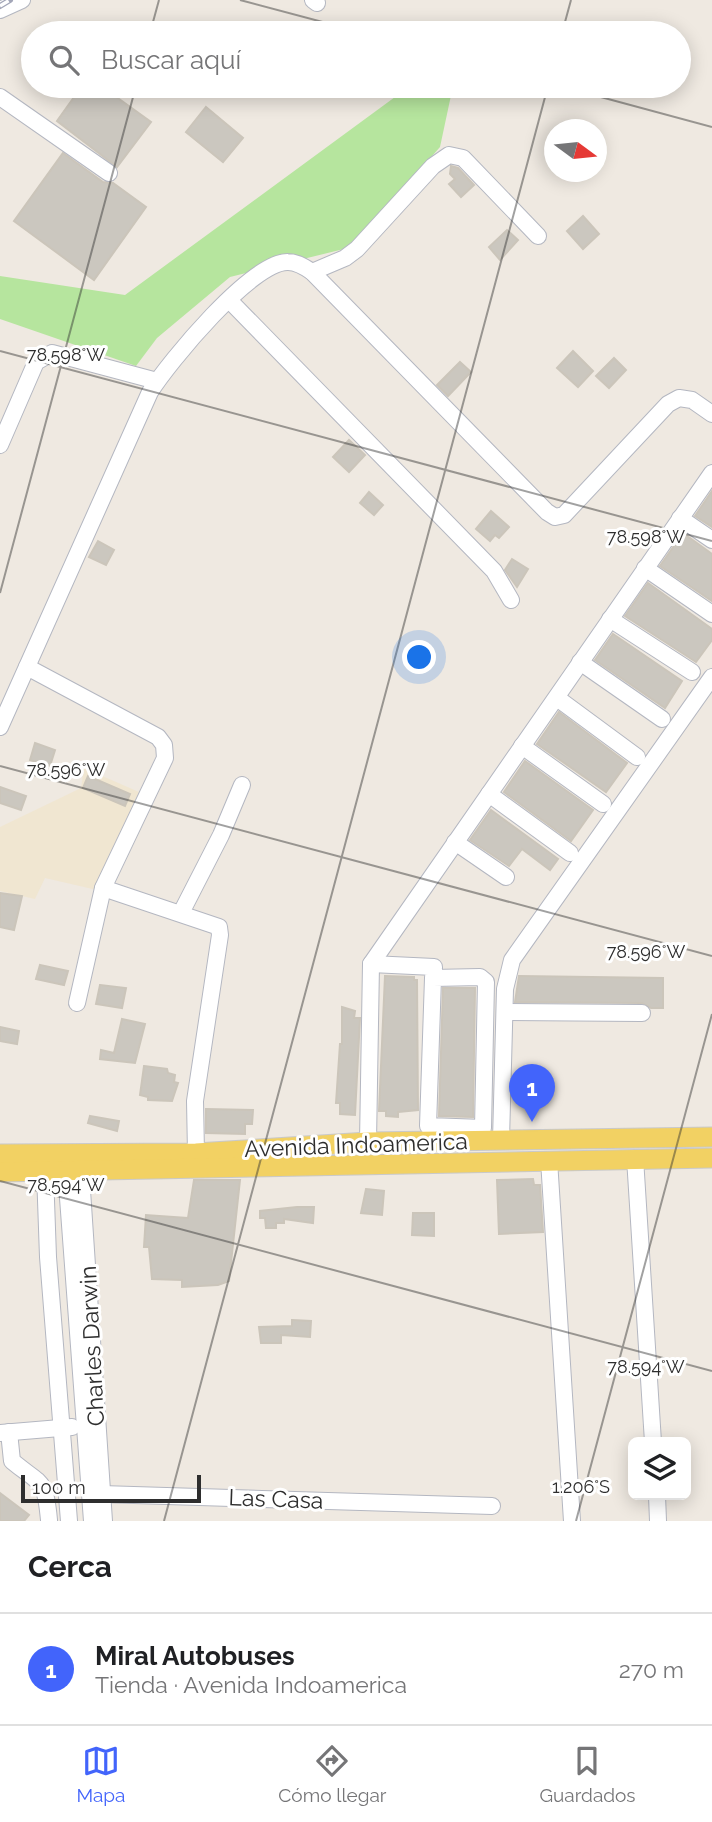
<!DOCTYPE html>
<html lang="es">
<meta charset="utf-8">
<style>
body{margin:0;font-family:Raleway,sans-serif;background:#f6f6f6;color:#202124}
.controls{position:absolute;right:21px;bottom:21px;display:grid;overflow:hidden;border-radius:10px;box-shadow:0 4px 18px #0003}
.controls button{width:63px;height:63px;display:grid;place-items:center;padding:0;border:0;border-bottom:2px solid #e0e0e0;background:#fff;color:#202124;font:35px sans-serif}
.compass{position:absolute;left:544px;top:119px;width:63px;height:63px;border-radius:50%;background:#fff;box-shadow:0 4px 18px #0003;rotate:105deg}
.scale{position:absolute;left:21px;bottom:18px;width:180px;box-sizing:border-box;padding-left:7px;border:4px solid #2e2e2e;border-top:0;font-size:19px;line-height:24px;white-space:nowrap;color:#2e2e2e;-webkit-text-stroke:5px #fff;paint-order:stroke}
.you{position:absolute;left:420px;top:658px;width:24px;height:24px;margin:-18px;border:5px solid #fff;border-radius:50%;background:#1a73e8;box-shadow:0 0 0 10px #1a73e833}
.badge{display:grid;place-items:center;width:46px;height:46px;border-radius:50%;background:#4264fb;color:#fff;font-size:23px;font-weight:700}
.pin{position:absolute;translate:-50% -58px;filter:drop-shadow(0 2px 4px #0008)}
.pin::after{content:'';position:absolute;top:37px;width:24px;height:21px;background:inherit;clip-path:polygon(0 0,100% 0,50% 100%)}
.list{margin:0;padding:0;list-style:none}
h2{display:flex;justify-content:space-between;align-items:center;height:91px;margin:0;padding:0 28px;font-size:30px}
h2 small{font-size:23px;font-weight:400;color:#757577}
.list li{display:grid;grid-template-columns:46px 1fr auto;gap:21px;align-items:center;box-sizing:border-box;height:112px;padding:0 28px;border-top:2px solid #e0e0e0}
.list b{display:block;font-size:26px;white-space:nowrap}
.list p{margin:0;font-size:23px;white-space:nowrap;color:#757577}
.list em{font-size:23px;font-style:normal;color:#757577}
.icon{flex:none;width:38px;height:38px;fill:none;stroke:currentColor;stroke-width:2;stroke-linecap:round;stroke-linejoin:round}
.map{position:relative;flex:none;width:712px;height:1521px;overflow:hidden}
.search{position:absolute;background:#fff;box-shadow:0 4px 18px #0003;left:21px;right:21px;top:21px;height:77px;display:flex;align-items:center;gap:18px;box-sizing:border-box;padding:0 24px;border-radius:38px;color:#757577;font-size:26px}
.sheet{height:203px;background:#fff}
nav{display:flex;justify-content:space-around;align-items:center;box-sizing:border-box;height:98px;border-top:2px solid #e0e0e0;background:#fff;font-size:19px;color:#757577}
nav a{display:grid;justify-items:center;gap:4px}
nav .on{color:#4264fb}
.map>svg:first-child{display:block}
</style>
<div class="map">
<svg width="712" height="1521" viewBox="0 0 712 1521">
<rect width="100%" height="100%" fill="#efe9e1"/>
<path fill="#f0e6d1" d="M84,768L139,792L97,890L45,878L35,899L0,891V827L81,788Z"/>
<path fill="#b6e59e" d="M410,86H453L440,147L352,247L230,277L157,338L136,366L0,319V276L125,295Z"/>
<g fill="#cbc7bf" stroke="#cbc5ba" stroke-width="2">
<path d="M82,86H101L151,122L117,167L57,121Z"/>
<path d="M206,107L243,138L223,162L186,132Z"/>
<path d="M63,153L103,182L113,183L146,207L94,280L14,221Z"/>
<path d="M451,166L458,168L474,185L461,197L449,184L455,179L450,174Z"/>
<path d="M583,216L599,234L583,249L567,231Z"/>
<path d="M507,230L518,240L500,260L489,247Z"/>
<path d="M573,351L593,371L578,387L557,368Z"/>
<path d="M614,358L626,370L609,388L596,376Z"/>
<path d="M460,362L471,372L448,396L437,385Z"/>
<path d="M349,440L365,455L349,472L333,457Z"/>
<path d="M712,491V527L695,516Z"/>
<path d="M369,492L383,505L374,515L360,503Z"/>
<path d="M491,511L509,527L499,538L495,535L490,541L476,529Z"/>
<path d="M683,533L712,554V601L660,566Z"/>
<path d="M98,541L114,550L106,565L89,557Z"/>
<path d="M512,559L528,569L517,587L505,570Z"/>
<path d="M648,583L712,629V640L696,662L625,616Z"/>
<path d="M613,634L682,681L665,708L595,660Z"/>
<path d="M559,712L627,763L606,792L537,744Z"/>
<path d="M35,743L55,750L50,766L30,760Z"/>
<path d="M525,761L593,810L571,841L504,792Z"/>
<path d="M88,776L130,794L125,806L83,788Z"/>
<path d="M0,787L26,796L21,810L0,803Z"/>
<path d="M491,810L558,859L550,870L522,849L509,866L470,840Z"/>
<path d="M0,893L22,896L14,930L0,927Z"/>
<path d="M40,965L68,971L64,985L36,979Z"/>
<path d="M385,976L414,977V980H417L418,1110L398,1112V1117L386,1116V1111H379Z"/>
<path d="M519,976L663,978V1008H651L642,1003L515,1002Z"/>
<path d="M100,985L126,988L122,1008L96,1004Z"/>
<path d="M443,988H475L473,1117L439,1116Z"/>
<path d="M342,1007L355,1011L354,1018H360L355,1115L340,1114V1103H336L340,1044H342Z"/>
<path d="M122,1019L145,1024L135,1063L100,1059L101,1050L114,1053Z"/>
<path d="M0,1027L19,1031L17,1044L0,1041Z"/>
<path d="M144,1066L167,1069L168,1073L175,1075L174,1082L178,1083L172,1101L148,1100V1097L140,1095Z"/>
<path d="M206,1109L253,1110L252,1124H245V1134L206,1133Z"/>
<path d="M90,1116L119,1121L117,1131L88,1123Z"/>
<path d="M533,1179L534,1185H540L543,1232L499,1234L497,1180Z"/>
<path d="M194,1180H240L229,1281L218,1285L182,1287V1280L152,1279L149,1247H144L146,1215L188,1218Z"/>
<path d="M366,1189L384,1191L382,1215L361,1213Z"/>
<path d="M297,1207H314L313,1223L284,1219V1223H276V1228H266L265,1218H260V1211Z"/>
<path d="M413,1213H434V1236L412,1235Z"/>
<path d="M292,1320L311,1321L310,1337L281,1335V1343H261L259,1327L292,1326Z"/>
<path d="M0,1493L29,1515L24,1521H0Z"/>
</g>
<g fill="none" stroke-linecap="round" stroke-linejoin="round">
<g stroke="#b4b7c1" stroke-width="18">
<g id="minor">
<path d="M313,0L317,3"/>
<path d="M0,10L22,0"/>
<path d="M0,97L109,173"/>
<path d="M312,272L345,258L357,249L433,166L449,155L463,158L538,236"/>
<path d="M229,300L494,571L511,600"/>
<path d="M0,445L36,362L52,353L157,381"/>
<path d="M680,518L712,540"/>
<path d="M645,568L712,614"/>
<path d="M610,619L692,672"/>
<path d="M580,662L662,719"/>
<path d="M27,667L158,737L164,745L165,758L103,888L219,927L220,935L195,1101L196,1153"/>
<path d="M557,698L637,757"/>
<path d="M0,727L150,392C169,362 252,261 288,262C297,262 305,267 312,272L547,512L555,517L564,515L668,404L679,398L692,400L712,414"/>
<path d="M522,746L603,804"/>
<path d="M489,794L570,853"/>
<path d="M455,842L506,877"/>
<path d="M181,913L221,835L242,785"/>
<path d="M371,964L434,967L433,978L428,1126L483,1128L486,982L480,977L433,978"/>
<path d="M77,1003L103,888"/>
<path d="M505,1012L642,1013"/>
<path d="M501,1140L505,989L512,960L712,677"/>
<path d="M368,1142L371,964L712,473"/>
<path d="M635,1158L653,1442"/>
<path d="M80,1160L104,1521"/>
<path d="M549,1160L572,1521"/>
<path d="M66,1171L92,1521"/>
<path d="M45,1172L48,1257L69,1521"/>
<path d="M9,1432L12,1461C42,1486 45,1477 49,1520"/>
<path d="M0,1433L72,1427"/>
<path d="M101,1494L492,1506"/>
<path d="M657,1495L658,1521"/>
</g>
</g>
<g stroke="#c9c9c9" stroke-width="21">
<g id="major">
<path d="M0,1154L196,1153L368,1142L712,1137"/>
<path d="M0,1172L712,1158"/>
</g>
</g>
<use href="#minor" stroke="#fff" stroke-width="16"/>
<use href="#major" stroke="#f2d163" stroke-width="19"/>
<g stroke="#a3a6b8" stroke-width="6">
<path id="rail" d="M0,6L10,0"/>
</g>
<use href="#rail" stroke="#fff" stroke-width="3.5" stroke-dasharray="10" stroke-linecap="butt"/>
</g>
<path fill="none" stroke="#2e2e2e" stroke-width="2" stroke-opacity="0.45" d="M240,0L364,33M150,33L159,0M562,33L571,0M560,86L712,127M0,351L712,541M0,593L136,86M0,766L712,956M0,1181L712,1371M164,1521L548,86M576,1521L712,1014"/>
<g text-anchor="middle" stroke-width="6" stroke-linejoin="round" paint-order="stroke">
<g font-size="23" fill="#2e2e2e" stroke="#fff">
<text transform="translate(356 1145) rotate(-2)" y="8">Avenida Indoamerica</text>
<text transform="translate(92 1346) rotate(-93)" y="8">Charles Darwin</text>
<text transform="translate(276 1499) rotate(2)" y="8">Las Casa</text>
</g>
</g>
<g font-size="18" text-anchor="middle" fill="#2e2e2e" stroke="#fff" stroke-width="6" stroke-linejoin="round" paint-order="stroke">
<text x="66" y="361">78.598°W</text>
<text x="646" y="543">78.598°W</text>
<text x="66" y="776">78.596°W</text>
<text x="646" y="958">78.596°W</text>
<text x="66" y="1191">78.594°W</text>
<text x="646" y="1373">78.594°W</text>
<text x="581" y="1493">1.206°S</text>
</g>
</svg>
<div class="controls">
<button><svg class="icon" aria-label="layers" viewBox="0 0 24 24"><path d="M12 4l9 5-9 5-9-5zM3 14l9 5 9-5"/></svg></button>
</div>
<svg class="compass" viewBox="-18 -18 36 36"><path d="M0-13l5 13h-10z" fill="#e53935"/><path d="M0 13l5-13h-10z" fill="#757577"/></svg>
<div class="scale">100 m</div>
<div class="you"></div>
<div class="pin badge" style="left:532px;top:1122px">1</div>
<div class="search"><svg class="icon" aria-label="search" viewBox="0 0 24 24"><circle cx="10" cy="10" r="6"/><path d="M15 15l6 6"/></svg>Buscar aquí</div>
</div>
<section class="sheet">
<h2>Cerca<small></small></h2>
<ul class="list">
<li><span class="badge">1</span><div><b>Miral Autobuses</b><p>Tienda · Avenida Indoamerica</p></div><em>270 m</em></li>
</ul>
</section>
<nav>
<a class="on"><svg class="icon" aria-label="map" viewBox="0 0 24 24"><path d="M3 6l6-2 6 2 6-2v14l-6 2-6-2-6 2zM9 4v14M15 6v14"/></svg>Mapa</a>
<a><svg class="icon" aria-label="directions" viewBox="0 0 24 24"><path d="M12 3l9 9-9 9-9-9zM9 14v-3h6M13 9l2 2-2 2"/></svg>Cómo llegar</a>
<a><svg class="icon" aria-label="saved" viewBox="0 0 24 24"><path d="M7 4h10v16l-5-4-5 4z"/></svg>Guardados</a>
</nav>
